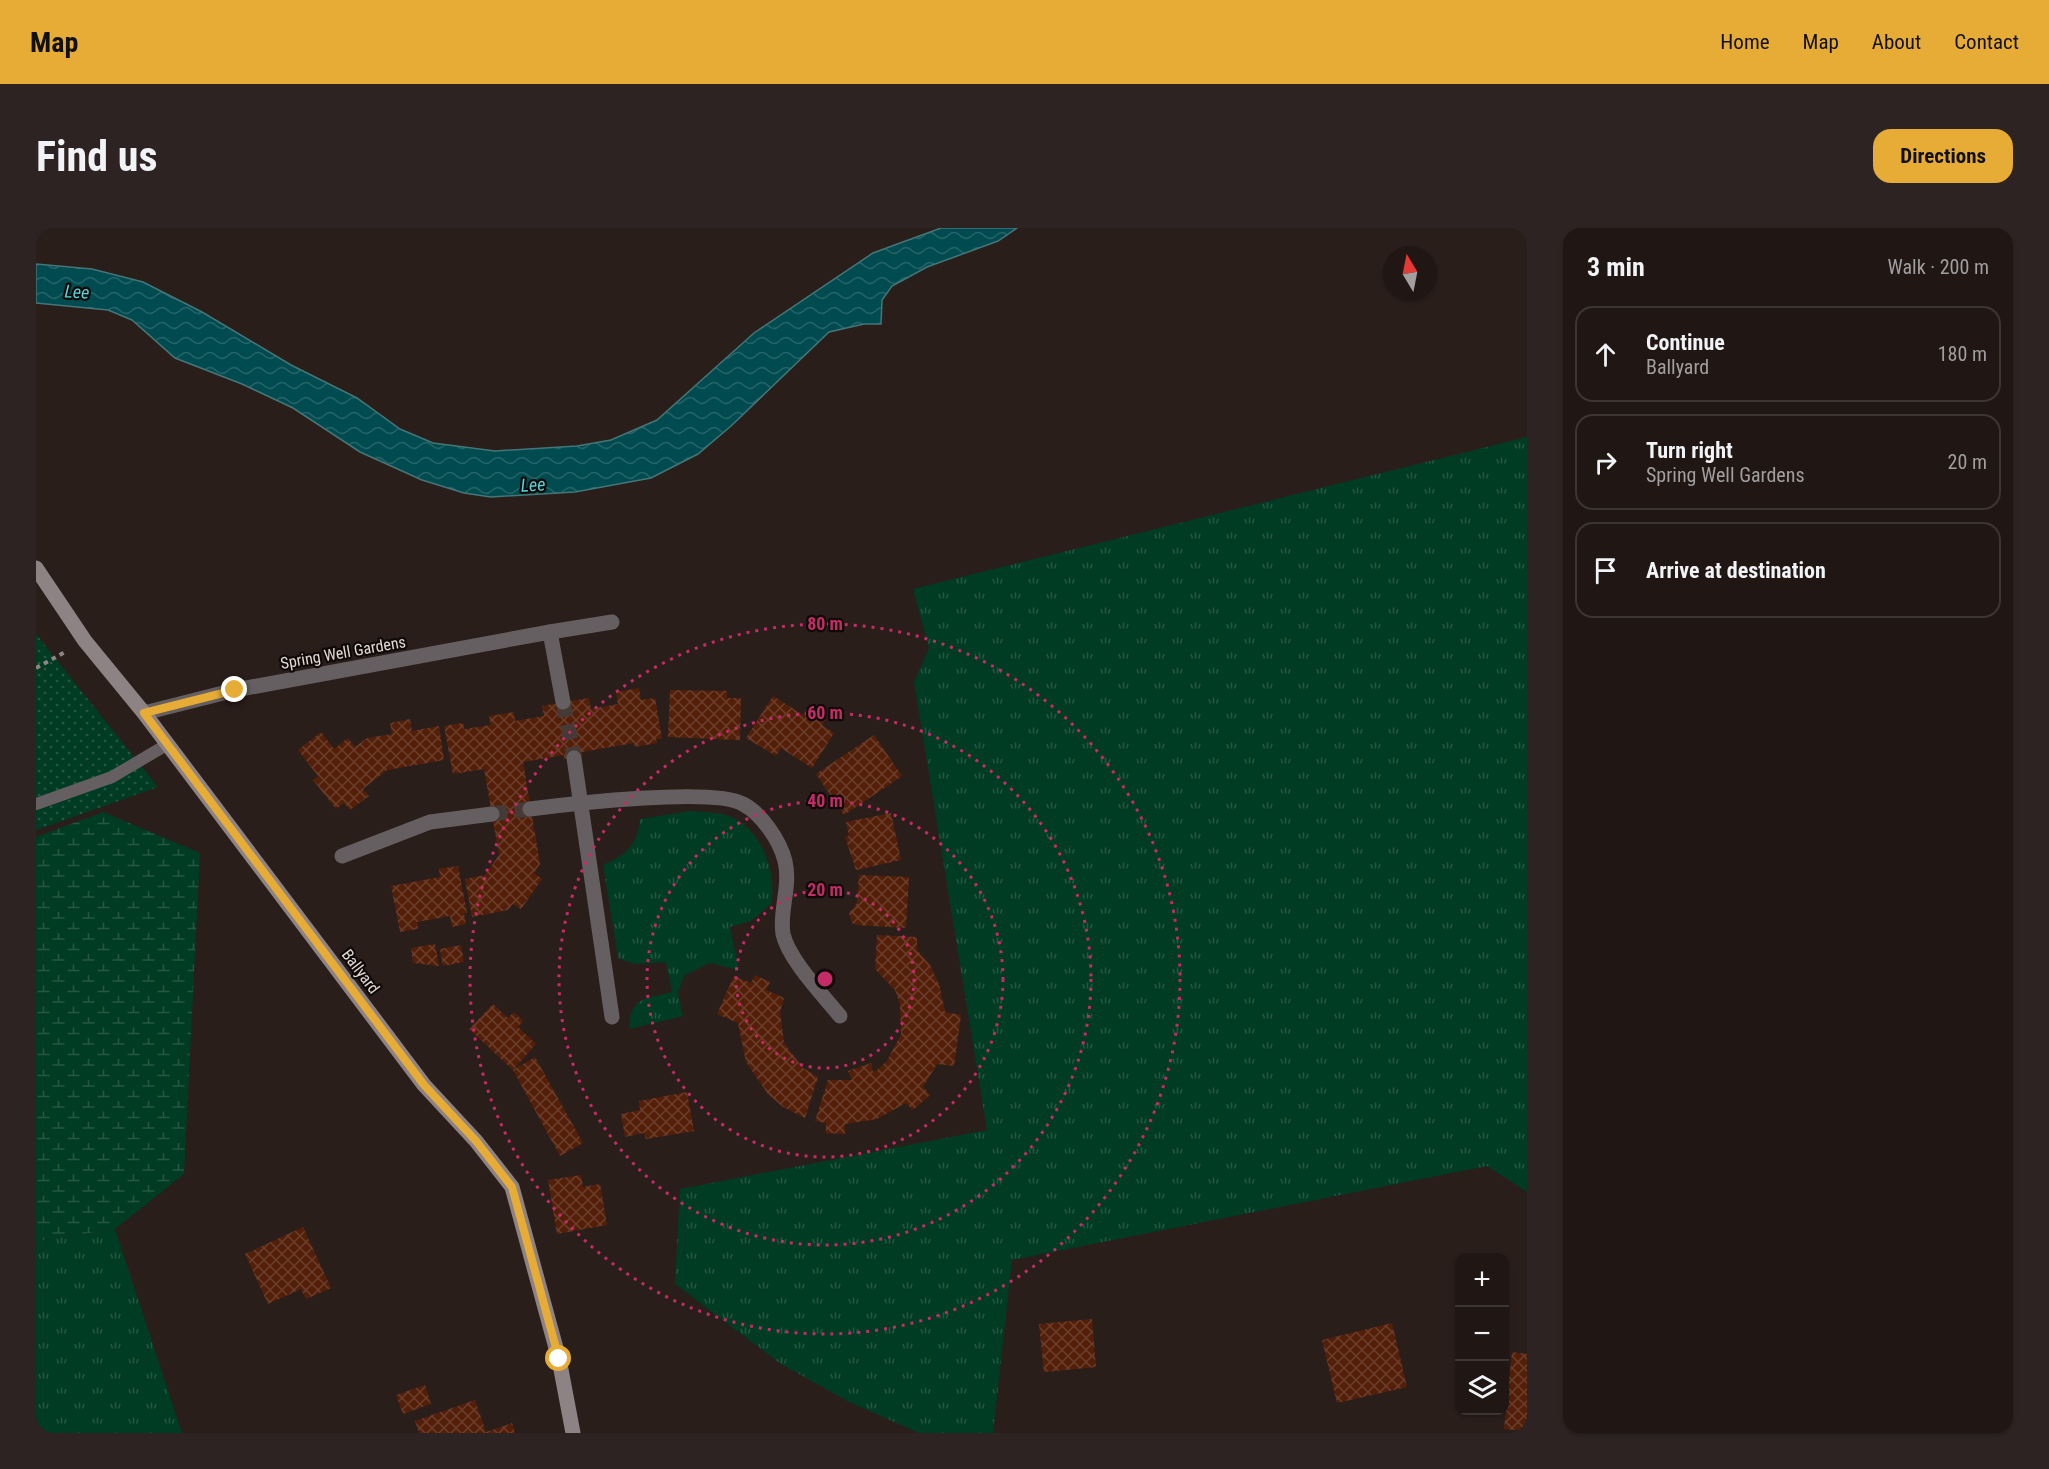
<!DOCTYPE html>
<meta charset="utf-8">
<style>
body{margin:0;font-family:"Roboto Condensed",sans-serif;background:#2d2322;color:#f1f3f6}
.controls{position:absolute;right:18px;bottom:18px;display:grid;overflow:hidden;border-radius:12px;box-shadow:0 2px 4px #0004}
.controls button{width:54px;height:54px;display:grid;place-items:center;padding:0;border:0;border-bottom:2px solid #3d3534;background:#201614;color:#f1f3f6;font:30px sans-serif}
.compass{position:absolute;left:1347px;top:18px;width:54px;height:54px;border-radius:50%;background:#201614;box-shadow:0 2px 4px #0004;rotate:350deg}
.stop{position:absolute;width:18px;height:18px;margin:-14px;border:4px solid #e6ac36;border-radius:50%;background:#fff}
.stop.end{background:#e6ac36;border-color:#fff;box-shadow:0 2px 6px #0008}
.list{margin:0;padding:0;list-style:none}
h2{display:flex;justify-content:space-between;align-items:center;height:78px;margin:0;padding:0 24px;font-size:26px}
h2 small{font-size:20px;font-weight:400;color:#a29fa0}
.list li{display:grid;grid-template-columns:39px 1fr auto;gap:18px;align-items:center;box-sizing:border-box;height:96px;margin:0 12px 12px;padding:0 12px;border:2px solid #3d3534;border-radius:18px}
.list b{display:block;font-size:22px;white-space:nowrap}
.list p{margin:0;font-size:20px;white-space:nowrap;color:#a29fa0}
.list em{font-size:20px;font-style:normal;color:#a29fa0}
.icon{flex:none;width:33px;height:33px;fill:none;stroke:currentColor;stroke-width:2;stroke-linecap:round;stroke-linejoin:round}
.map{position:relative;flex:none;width:1491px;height:1205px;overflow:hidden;border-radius:18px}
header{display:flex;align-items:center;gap:36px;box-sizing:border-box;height:84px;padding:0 30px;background:#e6ac36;color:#111}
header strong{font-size:28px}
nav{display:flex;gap:33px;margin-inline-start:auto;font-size:21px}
.intro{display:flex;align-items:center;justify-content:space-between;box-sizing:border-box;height:144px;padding:0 36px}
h1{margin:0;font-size:42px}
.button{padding:15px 27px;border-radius:18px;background:#e6ac36;color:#111;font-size:21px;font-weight:700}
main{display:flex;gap:36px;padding:0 36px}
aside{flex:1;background:#201614;border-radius:18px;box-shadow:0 2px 4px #0004}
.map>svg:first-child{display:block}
</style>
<header>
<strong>Map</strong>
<nav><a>Home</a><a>Map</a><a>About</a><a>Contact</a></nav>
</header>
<div class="intro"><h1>Find us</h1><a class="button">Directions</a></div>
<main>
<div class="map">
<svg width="1491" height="1205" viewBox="0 0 1491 1205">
<defs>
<pattern id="grass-tufts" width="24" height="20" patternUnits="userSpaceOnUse" patternTransform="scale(1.5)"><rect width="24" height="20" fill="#003b24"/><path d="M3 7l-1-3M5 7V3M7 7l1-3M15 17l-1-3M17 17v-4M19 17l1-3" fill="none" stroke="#255743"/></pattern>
<pattern id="wetland-marsh" width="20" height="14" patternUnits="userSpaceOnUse" patternTransform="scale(1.5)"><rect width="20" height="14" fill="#003b24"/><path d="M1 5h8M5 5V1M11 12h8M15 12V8" fill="none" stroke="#255743"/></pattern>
<pattern id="park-dots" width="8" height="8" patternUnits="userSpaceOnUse" patternTransform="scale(1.5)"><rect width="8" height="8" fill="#003b24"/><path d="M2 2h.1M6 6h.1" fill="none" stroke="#255743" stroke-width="1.8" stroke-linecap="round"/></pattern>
<pattern id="water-waves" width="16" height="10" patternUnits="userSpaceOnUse" patternTransform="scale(1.5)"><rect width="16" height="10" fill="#004b4f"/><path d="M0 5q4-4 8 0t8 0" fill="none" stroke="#256468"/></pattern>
<pattern id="building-cross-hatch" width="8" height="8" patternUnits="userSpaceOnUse" patternTransform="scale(1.5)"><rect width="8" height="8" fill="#541f09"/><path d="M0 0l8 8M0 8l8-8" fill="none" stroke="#6c3f2c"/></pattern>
</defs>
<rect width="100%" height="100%" fill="#2a1e1a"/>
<g fill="url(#grass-tufts)">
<path d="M1491,209V964L1451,938L976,1032L957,1205H883L813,1174L745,1136L639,1056L644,961L951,902L878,454L893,420L877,361Z"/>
<path d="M653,583C665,584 679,584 690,587C724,597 742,644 735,676L715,693L694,699L703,742L673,735L648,748L642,765L647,788L593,801C594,768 610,771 636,764L630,734L598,736L582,730L567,637C591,626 601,618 604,591Z"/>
<path d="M79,1001L146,1205H0V1013Z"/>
</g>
<path fill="url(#wetland-marsh)" d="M67,584L164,625L148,946L79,1001L0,1013V609Z"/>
<path fill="url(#park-dots)" d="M0,406L122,559L0,602Z"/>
<path fill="url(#water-waves)" stroke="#447678" stroke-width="1.5" d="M905,0H981L962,13L891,39L856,58L846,72L845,96H828L793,104L695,198L662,226L615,250L539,264L455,269L428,265L386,252L324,224L257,180L206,156L139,130L96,92L72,82L0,75V36L56,41L107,54L166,84L255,137L321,170L364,201L397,215L459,223L541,218L575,212L621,192L718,105L837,25Z"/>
<g fill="url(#building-cross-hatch)">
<path d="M603,460L605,472L619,470L626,511H620L621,515L599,519L598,515L546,524L547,528L528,531V527L487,534L504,636L498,645L506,651L485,681L477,676L472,682L436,689L429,651L449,647L463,627L448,541L417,546L408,498L427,495L428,501L455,497L453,488L478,484L479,493L508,488L506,478L553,470L555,481L582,476L580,464Z"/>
<path d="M634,462L691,463V470H705L704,512L632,509Z"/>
<path d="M737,468L767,487L770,481L789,492L786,497L798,505L776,540L745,520L740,528L710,510Z"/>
<path d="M374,491L376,503L403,498L408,532L351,542L327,561L333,568L314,582L308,575L300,581L277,552L282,548L262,522L285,504L298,521L312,510L319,519L331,510L356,506L354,495Z"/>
<path d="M838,507L866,548L808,587L780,546Z"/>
<path d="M855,585L865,632L820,642L809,609L813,608L810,594Z"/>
<path d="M422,638L431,685H428L430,696L416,699L414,688L381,694L382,701L364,704L355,658L404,649L403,641Z"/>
<path d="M823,647L873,649L870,700L820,697L816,695L813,685L821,675Z"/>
<path d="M841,707L881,709V722L894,737L903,756L909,784L925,787L918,838L901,836L887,859L894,867L877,882L870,875L841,891L809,896V906L790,905V895L779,893L792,852H816L812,843L835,835L837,844L840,843L851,833L865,806L864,776L859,762L839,741Z"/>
<path d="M399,716L403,738L377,735L375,720Z"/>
<path d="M425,717L428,734L407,738L404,721Z"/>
<path d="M719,747L734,754L730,762L748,770L744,784L748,815L767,840L782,849L769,890L747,879L732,866L710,834L702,795L681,786L698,748L715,755Z"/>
<path d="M457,776L472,790L478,784L487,793L482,799L500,816L477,842L433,801Z"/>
<path d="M499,829L547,915L524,928L477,842Z"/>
<path d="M651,864L658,903L610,911L608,905L589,909L585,886L604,882L603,873Z"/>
<path d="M545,947L547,959L564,956L571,997L521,1006L512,952Z"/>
<path d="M267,999L295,1060L270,1071L265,1061L232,1076L209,1026Z"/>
<path d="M1056,1091L1060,1139L1008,1144L1003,1096Z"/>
<path d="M1356,1095L1371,1159L1301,1175L1286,1112Z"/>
<path d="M1476,1124L1491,1126V1203L1468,1201Z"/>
<path d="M389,1157L395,1176L367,1186L360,1167Z"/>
<path d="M439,1172L450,1204L476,1195L479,1205H383L379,1193Z"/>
</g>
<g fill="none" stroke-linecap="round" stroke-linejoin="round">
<g stroke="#463a36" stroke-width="15" stroke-dasharray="15 8" stroke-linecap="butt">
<path d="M527,474L538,530"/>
<path d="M456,586L494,581"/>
</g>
<path stroke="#8f8581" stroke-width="4" stroke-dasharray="4.5 4.5" stroke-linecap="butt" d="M0,440L29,424"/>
<path stroke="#665f61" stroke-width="12" d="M0,576L76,549L132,516"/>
<g stroke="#665f61" stroke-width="15">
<path d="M514,404L576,394"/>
<path d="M108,485L199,462L514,404L527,474"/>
<path d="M538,530L576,789"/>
<path d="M494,581C533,576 678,559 707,576C726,586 744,613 749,633C755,659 743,683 747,706C753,732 787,767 804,788"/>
<path d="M306,628L394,594L456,586"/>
</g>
<path stroke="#8d8284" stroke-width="15" d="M0,340L49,413L108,485L388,857L440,913L476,959L523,1131L537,1205"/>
</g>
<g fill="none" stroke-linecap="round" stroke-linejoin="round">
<path stroke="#e6ac36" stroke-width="8" d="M199,462L108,485L388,857L440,913L476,959L523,1131"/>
</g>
<g fill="none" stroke="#c52b67" stroke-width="3" stroke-dasharray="3 6">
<circle cx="789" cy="751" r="89"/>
<circle cx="789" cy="751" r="178"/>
<circle cx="789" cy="751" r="266"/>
<circle cx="789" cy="751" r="355"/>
</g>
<g text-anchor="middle" stroke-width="4.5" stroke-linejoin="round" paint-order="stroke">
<g font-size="16" fill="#e3dad7" stroke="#0f0a08">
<text transform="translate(307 424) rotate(-10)" y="6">Spring Well Gardens</text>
<text transform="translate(325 743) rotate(53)" y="6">Ballyard</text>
</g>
<g font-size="18" font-style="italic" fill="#56d3db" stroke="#0f0a08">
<text transform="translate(41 64) rotate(4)" y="6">Lee</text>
<text transform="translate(497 257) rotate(-3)" y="6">Lee</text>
</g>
</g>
<circle cx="789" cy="751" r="9" fill="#c52b67" stroke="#0f0a08" stroke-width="3"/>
<g font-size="18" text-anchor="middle" font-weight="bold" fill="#c52b67" stroke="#0f0a08" stroke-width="4.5" stroke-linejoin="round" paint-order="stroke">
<text x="789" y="402">80 m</text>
<text x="789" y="491">60 m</text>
<text x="789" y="579">40 m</text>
<text x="789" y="668">20 m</text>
</g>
</svg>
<div class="controls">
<button>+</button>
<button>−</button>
<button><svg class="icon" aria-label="layers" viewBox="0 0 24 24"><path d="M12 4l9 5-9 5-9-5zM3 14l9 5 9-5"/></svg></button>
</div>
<svg class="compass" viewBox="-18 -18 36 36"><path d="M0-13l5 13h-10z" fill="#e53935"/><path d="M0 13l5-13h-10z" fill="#a29fa0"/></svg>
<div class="stop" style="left:523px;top:1131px"></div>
<div class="stop end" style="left:199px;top:462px"></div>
</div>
<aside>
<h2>3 min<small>Walk · 200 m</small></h2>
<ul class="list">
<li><svg class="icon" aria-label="ahead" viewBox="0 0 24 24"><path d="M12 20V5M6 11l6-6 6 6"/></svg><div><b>Continue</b><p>Ballyard</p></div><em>180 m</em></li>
<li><svg class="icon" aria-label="right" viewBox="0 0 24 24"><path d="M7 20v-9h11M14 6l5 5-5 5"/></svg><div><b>Turn right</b><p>Spring Well Gardens</p></div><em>20 m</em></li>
<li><svg class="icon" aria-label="arrive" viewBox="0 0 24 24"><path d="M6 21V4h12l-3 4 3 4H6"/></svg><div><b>Arrive at destination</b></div></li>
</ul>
</aside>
</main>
